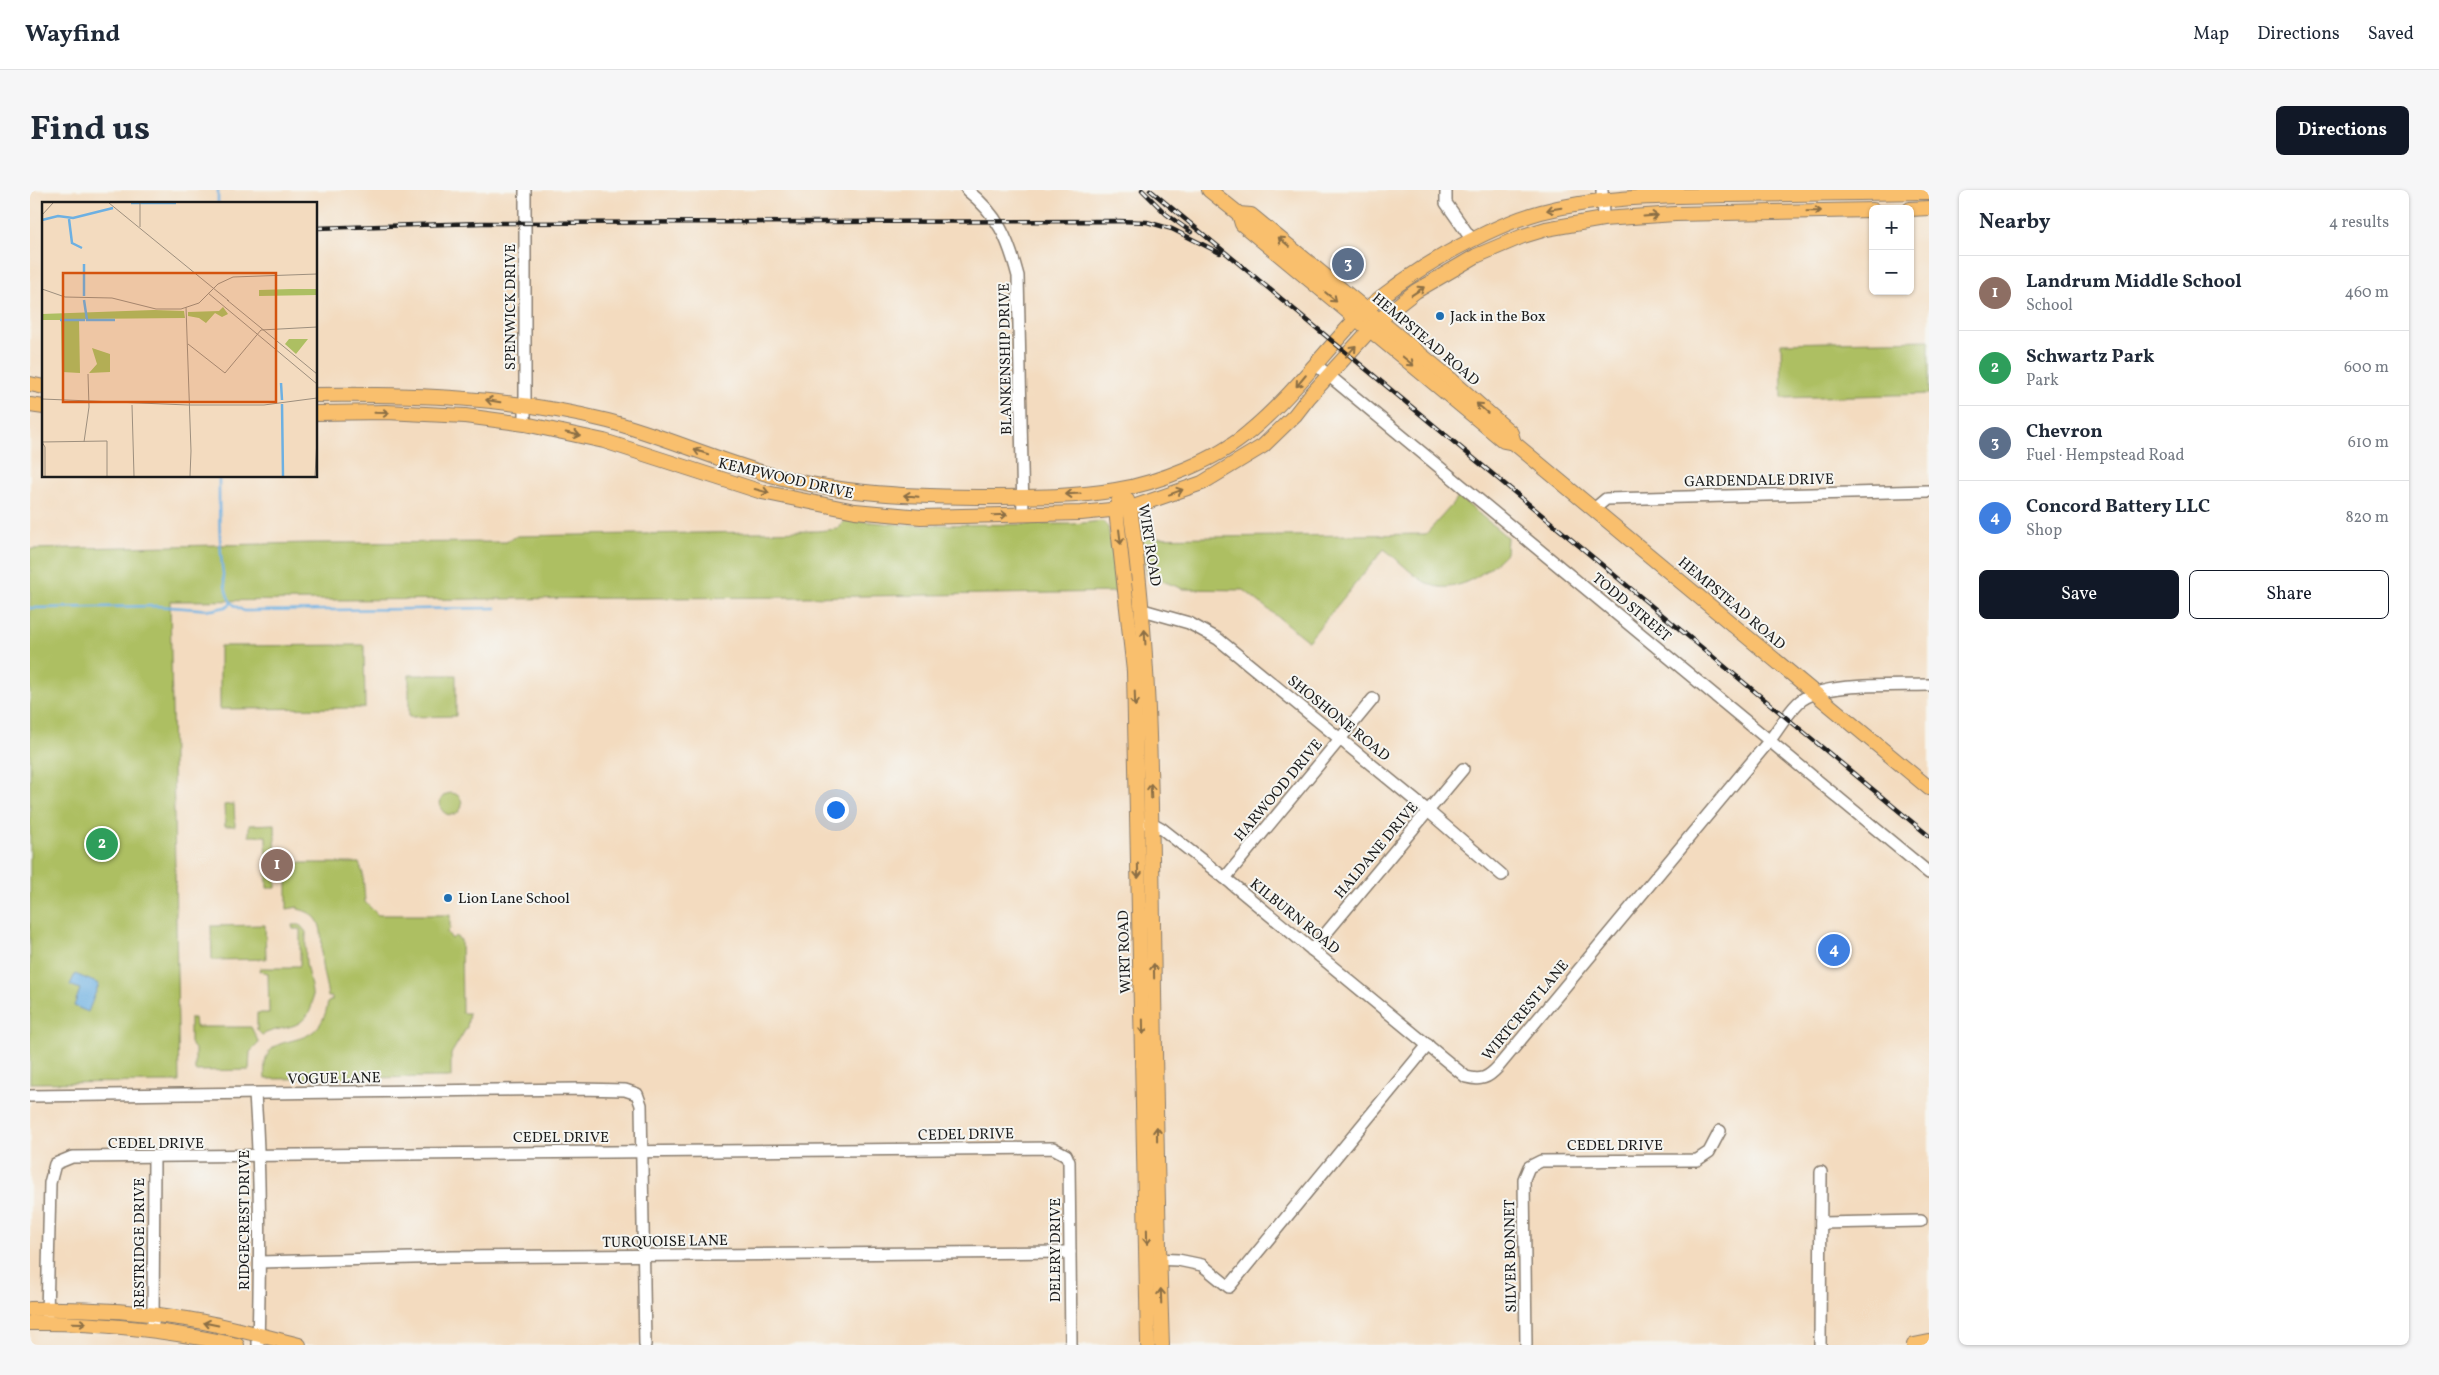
<!DOCTYPE html>
<meta charset="utf-8">
<style>
body{margin:0;font-family:Vollkorn,serif;background:#f6f6f7;color:#1f2937}
.controls{position:absolute;right:15px;top:15px;display:grid;overflow:hidden;border-radius:8px;box-shadow:0 1px 4px #0004}
.controls button{width:45px;height:45px;display:grid;place-items:center;padding:0;border:0;border-bottom:1px solid #e0e1e3;background:#fff;color:#1f2937;font:25px sans-serif}
.you{position:absolute;left:805px;top:619px;width:18px;height:18px;margin:-12px;border:4px solid #fff;border-radius:50%;background:#1a73e8;box-shadow:0 0 0 8px #1a73e833}
.badge{display:grid;place-items:center;width:32px;height:32px;border-radius:50%;background:#111827;color:#fff;font-size:16px;font-weight:700}
.pin{position:absolute;translate:-50% -50%;border:2px solid #fff;box-shadow:0 1px 5px #0006}
.list{margin:0;padding:0;list-style:none}
h2{display:flex;justify-content:space-between;align-items:center;height:65px;margin:0;padding:0 20px;font-size:21px}
h2 small{font-size:16px;font-weight:400;color:#747a83}
.list li{display:grid;grid-template-columns:32px 1fr auto;gap:15px;align-items:center;box-sizing:border-box;height:75px;padding:0 20px;border-top:1px solid #e0e1e3}
.list b{display:block;font-size:19px;white-space:nowrap}
.list p{margin:0;font-size:16px;white-space:nowrap;color:#747a83}
.list em{font-size:16px;font-style:normal;color:#747a83}
.actions{display:flex;gap:10px;padding:15px 20px}
.actions a{flex:1;padding:11px 0;border:1px solid #111827;border-radius:8px;text-align:center;font-size:18px;color:#111827}
.actions .main{background:#111827;color:#fff}
.map{position:relative;flex:none;width:1899px;height:1155px;overflow:hidden;border-radius:8px}
header{display:flex;align-items:center;gap:30px;box-sizing:border-box;height:70px;padding:0 25px;background:#fff;border-bottom:1px solid #e0e1e3}
header strong{font-size:24px}
nav{display:flex;gap:28px;margin-inline-start:auto;font-size:18px}
.intro{display:flex;align-items:center;justify-content:space-between;box-sizing:border-box;height:120px;padding:0 30px}
h1{margin:0;font-size:35px}
.button{padding:12px 22px;border-radius:8px;background:#111827;color:#fff;font-size:18px;font-weight:700}
main{display:flex;gap:30px;padding:0 30px}
aside{flex:1;background:#fff;border-radius:8px;box-shadow:0 1px 4px #0004}
.map>svg:first-child{display:block}
</style>
<header>
<strong>Wayfind</strong>
<nav><a>Map</a><a>Directions</a><a>Saved</a></nav>
</header>
<div class="intro"><h1>Find us</h1><a class="button">Directions</a></div>
<main>
<div class="map">
<svg width="1899" height="1155" viewBox="0 0 1899 1155">
<rect width="100%" height="100%" fill="#f6f6f2"/>
<filter id="ink" filterUnits="userSpaceOnUse"><feTurbulence type="fractalNoise" baseFrequency=".02" numOctaves="2"/><feDisplacementMap in="SourceGraphic" scale="10" xChannelSelector="R" yChannelSelector="G"/><feConvolveMatrix kernelMatrix="1 2 1 2 8 2 1 2 1" color-interpolation-filters="sRGB"/></filter>
<filter id="wash" filterUnits="userSpaceOnUse"><feTurbulence type="fractalNoise" baseFrequency=".0096" numOctaves="4" result="noise"/><feDisplacementMap in="SourceGraphic" scale="20" xChannelSelector="R" yChannelSelector="G"/><feGaussianBlur stdDeviation="1.12" result="paint"/><feColorMatrix in="noise" values="0 0 0 0 0 0 0 0 0 0 0 0 0 0 0 0 0 1.4 0 .05"/><feComposite in="paint" operator="in"/></filter>
<g filter="url(#wash)">
<rect width="100%" height="100%" fill="#f3dbbf"/>
<g fill="#adbf62" stroke="#646e3f">
<path d="M1899,150V204L1752,208L1751,153Z"/>
<path d="M1429,307L1477,347L1476,363C1460,380 1427,405 1401,395C1384,388 1369,370 1354,359L1278,451L1214,400L1153,399L1117,385L1111,348L1396,344Z"/>
<path d="M816,330L877,335L1043,334L1072,331L1078,337L1089,402L772,407L140,411L149,892L0,893V359L283,353L476,352L487,346L787,341L807,339Z"/>
<path d="M334,455L335,518L190,519V456Z"/>
<path d="M379,485H426V526L379,527Z"/>
<circle cx="421" cy="614" r="11"/>
<path d="M204,614L205,636H195L194,615Z"/>
<path d="M245,634L246,698H237L236,646H219V635Z"/>
<path d="M257,673H329L333,684L335,712L348,725H420V738L417,742L422,749L425,746L431,750L432,823H439L437,837L421,864V887L235,889C229,828 288,874 298,812L302,810V807H298C297,796 293,785 292,775C289,751 300,726 268,719V717L257,719Z"/>
<path d="M235,735L236,769L182,770L181,736Z"/>
<path d="M262,735H270L276,742C276,752 275,763 276,773C279,794 292,818 269,833C259,839 245,838 232,845L227,840V823H239L238,783L229,781L230,778H261L262,776H270V739H263Z"/>
<path d="M160,828H164L165,837H221L229,853L220,862L219,880L165,881V859L160,853Z"/>
</g>
<path fill="#6db0e2" stroke="#44667f" d="M45,784L69,794L58,822L44,816L50,799L40,795Z"/>
<g fill="none" stroke-linecap="round" stroke-linejoin="round">
<g stroke="#6db0e2" stroke-width="2.5">
<path d="M188,0V14"/>
<path d="M189,286C189,310 188,396 201,412C204,416 210,419 214,421L466,418"/>
<path d="M0,418L127,416L182,420L199,416L201,412"/>
</g>
</g>
</g>
<g filter="url(#ink)">
<g fill="none" stroke-linecap="round" stroke-linejoin="round">
<g stroke="#887c6e" stroke-width="14">
<g id="minor">
<path d="M495,0V234"/>
<path d="M937,0C968,25 978,48 988,86L993,324"/>
<path d="M1416,0V13L1442,50"/>
<path d="M1572,0L1573,29"/>
<path d="M1285,174L1899,683"/>
<path d="M1564,319L1576,309L1899,301"/>
<path d="M1113,420L1159,433L1188,449L1398,621L1472,685"/>
<path d="M1115,633H1122L1131,638L1201,693L1436,887C1451,891 1458,888 1468,877L1740,550C1749,538 1757,524 1768,513C1790,491 1868,496 1899,495"/>
<path d="M1195,688L1343,509"/>
<path d="M1282,760L1433,579"/>
<path d="M225,904C231,988 230,1071 228,1155"/>
<path d="M0,906L549,899L595,900L607,904L611,915L615,1155"/>
<path d="M1791,1033L1891,1031"/>
<path d="M1122,1069L1148,1070L1172,1075L1199,1097L1398,855"/>
<path d="M230,1072L421,1067L1040,1062"/>
<path d="M17,1126L20,993L25,974L42,967L1023,958L1036,965L1039,972L1041,1155"/>
<path d="M123,1138L124,968"/>
<path d="M1496,1155L1494,989L1499,977L1511,971L1667,970L1679,962L1690,941"/>
<path d="M1790,1155L1791,982"/>
</g>
</g>
<g stroke="#887c6e" stroke-width="16">
<g id="major">
<path d="M1179,0L1209,24L1221,25L1418,187L1481,243L1484,253"/>
<path d="M1880,19L1899,18"/>
<path d="M1209,24L1212,34L1474,251L1484,253L1899,598"/>
<path d="M0,194L14,197"/>
<path d="M286,205C384,204 482,207 578,231C631,245 682,268 734,283C809,305 887,307 965,307C1005,307 1046,307 1086,300C1128,293 1187,270 1219,242C1259,209 1290,167 1326,129C1339,115 1357,103 1373,91C1410,65 1467,34 1511,22C1572,6 1638,6 1700,5C1767,4 1833,3 1899,2"/>
<path d="M0,215L14,217"/>
<path d="M286,223L356,222L435,226L495,234L574,251L732,302L825,321L891,327L1051,323L1100,318L1172,293L1233,256L1265,225L1279,207L1349,130L1386,101L1446,66L1493,46L1516,39L1573,29L1645,24L1843,20"/>
<path d="M1097,310L1100,318C1120,456 1121,595 1123,734C1125,874 1127,1015 1132,1155"/>
<path d="M1088,312L1086,320L1104,481L1118,1155"/>
<path d="M0,1119C53,1118 105,1121 157,1129C195,1135 232,1146 269,1155"/>
<path d="M0,1133C72,1132 137,1140 207,1155"/>
<path d="M1884,1155L1899,1152"/>
</g>
</g>
<use href="#minor" stroke="#fff" stroke-width="11"/>
<use href="#major" stroke="#f9bf6d" stroke-width="14"/>
<g stroke="#1c1c1c" stroke-width="4.5">
<g id="rail">
<path d="M1112,0L1136,24L1161,42"/>
<path d="M1120,0L1899,646"/>
<path d="M286,38L452,33L1088,31L1117,32L1142,39L1190,63"/>
</g>
</g>
<use href="#rail" stroke="#f6f6f2" stroke-width="2.5" stroke-dasharray="8" stroke-linecap="butt"/>
</g>
<defs><path id="oneway-shaft" d="M-6 0H5M1.5-3L5.5 0L1.5 3" fill="none" stroke-width="1.6" stroke-linecap="round" stroke-linejoin="round" transform="scale(1.25)"/></defs>
<g stroke="#8a6e44">
<use href="#oneway-shaft" transform="translate(1524 19) rotate(170)"/>
<use href="#oneway-shaft" transform="translate(1784 21) rotate(-1)"/>
<use href="#oneway-shaft" transform="translate(1621 26) rotate(-4)"/>
<use href="#oneway-shaft" transform="translate(1254 52) rotate(-140)"/>
<use href="#oneway-shaft" transform="translate(1388 101) rotate(-33)"/>
<use href="#oneway-shaft" transform="translate(1301 107) rotate(40)"/>
<use href="#oneway-shaft" transform="translate(1321 161) rotate(-48)"/>
<use href="#oneway-shaft" transform="translate(1378 171) rotate(40)"/>
<use href="#oneway-shaft" transform="translate(1271 191) rotate(130)"/>
<use href="#oneway-shaft" transform="translate(463 211) rotate(-171)"/>
<use href="#oneway-shaft" transform="translate(1452 218) rotate(-139)"/>
<use href="#oneway-shaft" transform="translate(352 223) rotate(1)"/>
<use href="#oneway-shaft" transform="translate(543 244) rotate(12)"/>
<use href="#oneway-shaft" transform="translate(671 262) rotate(-162)"/>
<use href="#oneway-shaft" transform="translate(732 301) rotate(15)"/>
<use href="#oneway-shaft" transform="translate(1146 302) rotate(-20)"/>
<use href="#oneway-shaft" transform="translate(1043 304) rotate(177)"/>
<use href="#oneway-shaft" transform="translate(881 306) rotate(-174)"/>
<use href="#oneway-shaft" transform="translate(970 325) rotate(-2)"/>
<use href="#oneway-shaft" transform="translate(1090 347) rotate(83)"/>
<use href="#oneway-shaft" transform="translate(1115 447) rotate(-93)"/>
<use href="#oneway-shaft" transform="translate(1105 509) rotate(88)"/>
<use href="#oneway-shaft" transform="translate(1121 601) rotate(-92)"/>
<use href="#oneway-shaft" transform="translate(1108 681) rotate(89)"/>
<use href="#oneway-shaft" transform="translate(1124 781) rotate(-91)"/>
<use href="#oneway-shaft" transform="translate(1113 837) rotate(89)"/>
<use href="#oneway-shaft" transform="translate(1127 944) rotate(-91)"/>
<use href="#oneway-shaft" transform="translate(1117 1047) rotate(89)"/>
<use href="#oneway-shaft" transform="translate(1131 1106) rotate(-92)"/>
<use href="#oneway-shaft" transform="translate(49 1133) rotate(1)"/>
<use href="#oneway-shaft" transform="translate(181 1134) rotate(-168)"/>
</g>
</g>
<g fill="#1f6fb2" stroke="#f6f6f2" stroke-width="2">
<circle cx="1410" cy="126" r="5"/>
<circle cx="418" cy="708" r="5"/>
</g>
<g text-anchor="middle" stroke-width="4" stroke-linejoin="round" paint-order="stroke">
<g font-size="15" fill="#1c1c1c" stroke="#f6f6f2">
<text transform="translate(480 117) rotate(-90)" y="5">SPENWICK DRIVE</text>
<text transform="translate(1396 149) rotate(40)" y="5">HEMPSTEAD ROAD</text>
<text transform="translate(975 169) rotate(-91)" y="5">BLANKENSHIP DRIVE</text>
<text transform="translate(756 288) rotate(13)" y="5">KEMPWOOD DRIVE</text>
<text transform="translate(1729 290) rotate(-1)" y="5">GARDENDALE DRIVE</text>
<text transform="translate(1120 355) rotate(81)" y="5">WIRT ROAD</text>
<text transform="translate(1702 413) rotate(40)" y="5">HEMPSTEAD ROAD</text>
<text transform="translate(1602 417) rotate(40)" y="5">TODD STREET</text>
<text transform="translate(1309 528) rotate(39)" y="5">SHOSHONE ROAD</text>
<text transform="translate(1248 600) rotate(-50)" y="5">HARWOOD DRIVE</text>
<text transform="translate(1346 660) rotate(-50)" y="5">HALDANE DRIVE</text>
<text transform="translate(1265 726) rotate(39)" y="5">KILBURN ROAD</text>
<text transform="translate(1094 762) rotate(-92)" y="5">WIRT ROAD</text>
<text transform="translate(1495 820) rotate(-50)" y="5">WIRTCREST LANE</text>
<text transform="translate(304 888) rotate(-1)" y="5">VOGUE LANE</text>
<text transform="translate(936 944) rotate(-1)" y="5">CEDEL DRIVE</text>
<text x="531" y="952">CEDEL DRIVE</text>
<text x="126" y="958">CEDEL DRIVE</text>
<text x="1585" y="960">CEDEL DRIVE</text>
<text transform="translate(214 1030) rotate(-90)" y="5">RIDGECREST DRIVE</text>
<text transform="translate(635 1051) rotate(-1)" y="5">TURQUOISE LANE</text>
<text transform="translate(109 1053) rotate(-90)" y="5">RESTRIDGE DRIVE</text>
<text transform="translate(1025 1060) rotate(-90)" y="5">DELERY DRIVE</text>
<text transform="translate(1480 1066) rotate(-91)" y="5">SILVER BONNET</text>
</g>
<g font-size="15" fill="#1c1c1c" stroke="#f6f6f2" text-anchor="start">
<text x="1420" y="131">Jack in the Box</text>
<text x="428" y="713">Lion Lane School</text>
</g>
</g>
<g transform="translate(12 12)">
<rect width="275" height="275" fill="#f3dbbf"/>
<path d="M249,87H275V93L217,94V88ZM181,105L186,112L180,115L173,111L164,121L157,116L146,114V110L177,109ZM112,108L142,109L143,116L37,117L38,171L20,170L19,118H0V112ZM247,137H266L254,152L243,142ZM50,146L68,152V170L47,171L55,162Z" fill="#adbf62"/>
<path fill="none" stroke="#6db0e2" stroke-width="2.5" d="M89,1H134M27,17L30,41L40,46M0,18L16,14L31,16L71,6M42,62V94M42,98L45,118H73M18,118H43M239,181L240,198M240,202L241,274"/>
<path fill="none" stroke="#9d8f7e" stroke-width="1" d="M67,1L187,99M0,13L11,1M98,25V1M0,87L23,95L70,96L114,107H139L157,101L176,82L191,75L275,72M166,91L275,182M185,98L275,172M144,105L149,249M146,142L183,171L219,128L275,125M0,197L146,203H222L275,196M90,203L92,274M0,240L65,239V274M0,240L3,245V274M42,240L47,205L46,172M148,274L149,249M273,274L275,237"/>
<path fill="#d4530e" fill-opacity="0.15" stroke="#d4530e" stroke-width="2.5" d="M21,71H234V200H21Z"/>
<rect width="275" height="275" fill="none" stroke="#1c1c1c" stroke-width="2.5"/>
</g>
</svg>
<div class="controls">
<button>+</button>
<button>−</button>
</div>
<div class="you"></div>
<div class="pin badge" style="left:247px;top:675px;background:#8d6e63">1</div>
<div class="pin badge" style="left:72px;top:654px;background:#2e9e5b">2</div>
<div class="pin badge" style="left:1318px;top:74px;background:#5c6f8a">3</div>
<div class="pin badge" style="left:1804px;top:760px;background:#3f7fe0">4</div>
</div>
<aside>
<h2>Nearby<small>4 results</small></h2>
<ul class="list">
<li><span class="badge" style="background:#8d6e63">1</span><div><b>Landrum Middle School</b><p>School</p></div><em>460 m</em></li>
<li><span class="badge" style="background:#2e9e5b">2</span><div><b>Schwartz Park</b><p>Park</p></div><em>600 m</em></li>
<li><span class="badge" style="background:#5c6f8a">3</span><div><b>Chevron</b><p>Fuel · Hempstead Road</p></div><em>610 m</em></li>
<li><span class="badge" style="background:#3f7fe0">4</span><div><b>Concord Battery LLC</b><p>Shop</p></div><em>820 m</em></li>
</ul>
<div class="actions"><a class="main">Save</a><a>Share</a></div>
</aside>
</main>
